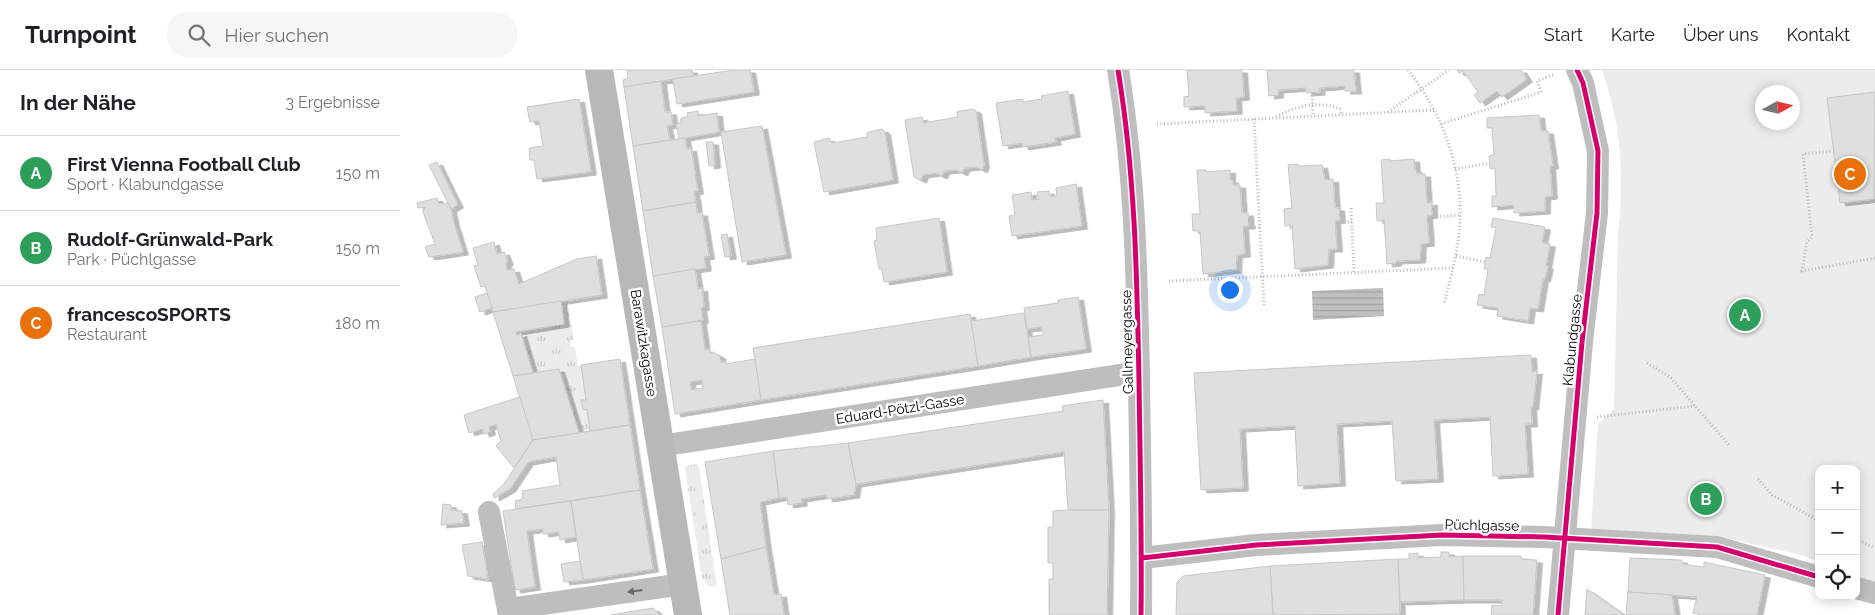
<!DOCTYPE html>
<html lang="de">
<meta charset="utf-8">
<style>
body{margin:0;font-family:Raleway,sans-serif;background:#f6f6f6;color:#202124}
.controls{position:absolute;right:15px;bottom:15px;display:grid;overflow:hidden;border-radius:10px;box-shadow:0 2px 12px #0003}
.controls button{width:45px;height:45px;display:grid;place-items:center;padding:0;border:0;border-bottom:1px solid #e0e0e0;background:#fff;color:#202124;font:25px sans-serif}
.compass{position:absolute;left:1355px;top:15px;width:45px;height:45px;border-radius:50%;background:#fff;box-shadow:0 2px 12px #0003;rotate:82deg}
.you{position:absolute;left:829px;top:219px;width:18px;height:18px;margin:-12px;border:4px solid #fff;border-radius:50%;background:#1a73e8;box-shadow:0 0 0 8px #1a73e833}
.badge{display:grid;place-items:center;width:32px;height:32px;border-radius:50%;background:#0f766e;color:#fff;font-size:16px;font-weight:700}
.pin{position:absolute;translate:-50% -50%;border:2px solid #fff;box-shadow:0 1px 5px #0006}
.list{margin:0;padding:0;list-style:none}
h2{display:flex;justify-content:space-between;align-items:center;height:65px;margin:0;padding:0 20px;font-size:21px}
h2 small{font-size:16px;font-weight:400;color:#757577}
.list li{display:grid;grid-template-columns:32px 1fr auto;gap:15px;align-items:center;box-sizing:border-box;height:75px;padding:0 20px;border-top:1px solid #e0e0e0}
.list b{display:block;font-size:19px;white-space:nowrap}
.list p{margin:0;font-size:16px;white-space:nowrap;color:#757577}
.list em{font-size:16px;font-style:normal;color:#757577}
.icon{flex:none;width:28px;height:28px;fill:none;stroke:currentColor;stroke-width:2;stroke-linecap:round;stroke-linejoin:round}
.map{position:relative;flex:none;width:1475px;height:545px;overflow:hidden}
header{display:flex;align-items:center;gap:30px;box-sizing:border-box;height:70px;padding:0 25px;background:#fff;border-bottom:1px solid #e0e0e0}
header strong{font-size:24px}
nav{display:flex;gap:28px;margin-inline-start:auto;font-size:18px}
.search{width:350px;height:45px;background:#f6f6f6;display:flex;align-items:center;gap:12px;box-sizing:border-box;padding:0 18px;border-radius:20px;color:#757577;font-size:19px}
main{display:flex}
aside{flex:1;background:#fff}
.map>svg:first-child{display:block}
</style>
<header>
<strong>Turnpoint</strong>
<div class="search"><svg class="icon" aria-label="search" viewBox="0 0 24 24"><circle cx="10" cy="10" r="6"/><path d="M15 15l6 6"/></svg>Hier suchen</div>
<nav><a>Start</a><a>Karte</a><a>Über uns</a><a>Kontakt</a></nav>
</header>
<main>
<aside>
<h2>In der Nähe<small>3 Ergebnisse</small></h2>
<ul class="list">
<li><span class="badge" style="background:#2e9e5b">A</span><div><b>First Vienna Football Club</b><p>Sport · Klabundgasse</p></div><em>150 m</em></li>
<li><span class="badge" style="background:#2e9e5b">B</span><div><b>Rudolf-Grünwald-Park</b><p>Park · Püchlgasse</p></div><em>150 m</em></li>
<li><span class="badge" style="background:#e8710a">C</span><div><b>francescoSPORTS</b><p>Restaurant</p></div><em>180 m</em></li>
</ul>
</aside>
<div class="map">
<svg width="1475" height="545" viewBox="0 0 1475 545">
<defs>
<pattern id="grass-tufts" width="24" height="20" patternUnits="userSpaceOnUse" patternTransform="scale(1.25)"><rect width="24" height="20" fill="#ececec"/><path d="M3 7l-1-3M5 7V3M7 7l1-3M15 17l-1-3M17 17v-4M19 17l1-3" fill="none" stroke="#c9c9c9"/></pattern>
<pattern id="water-rules" width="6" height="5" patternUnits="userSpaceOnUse" patternTransform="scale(1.25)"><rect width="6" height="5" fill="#bfbfbf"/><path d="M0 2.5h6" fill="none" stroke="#a2a2a2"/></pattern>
<filter id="shadow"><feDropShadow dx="5.5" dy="3" stdDeviation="0" flood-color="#0004"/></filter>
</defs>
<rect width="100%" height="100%" fill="#fff"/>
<g fill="url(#grass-tufts)">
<path d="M167,230L174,270H170L171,277H175L178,296L181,295L186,330L181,331L183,339H187L190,361L179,363L159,299L133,303L121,264L117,265L116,262L164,254L161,231Z"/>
<path d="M297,394L299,397L317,517L309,516L302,508L285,399L287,396Z"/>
</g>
<path fill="#ececec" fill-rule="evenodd" d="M1202,0H1475V513L1456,506V399H1419V492L1401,485L1318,466L1191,459L1198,354L1214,339L1218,164C1225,108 1221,53 1202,0ZM1362,22H1392V52H1362Z"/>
<path fill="url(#water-rules)" d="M983,218L984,246L913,250L912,221Z"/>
<g fill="#dfdfdf" stroke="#c7c7c7" fill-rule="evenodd" filter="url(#shadow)">
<path d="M227,0H292L293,6L224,17L223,10L228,8Z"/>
<path d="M334,0H350L354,22L277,34L273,9Z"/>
<path d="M787,0H842L844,27L836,28L837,41L805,43V36L784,37V27L789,26Z"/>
<path d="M867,0H954L956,21H945V16L919,18L920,22L906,23V18L878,20V25L869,26Z"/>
<path d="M1057,0H1121L1127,9L1102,27L1097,21L1080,33L1074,25L1078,22L1063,1L1059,3Z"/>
<path d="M261,11L265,42H271L273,55L267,56L270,70L233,76L224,17Z"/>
<path d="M668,21L675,64L655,68L656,72L623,77L622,73L603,76L596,33L623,29V32L642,29L641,26Z"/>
<path d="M1475,22L1474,129L1440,133L1427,28Z"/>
<path d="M179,29L191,102L137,109L134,90H130L129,78L143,76L139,51L130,52L127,37Z"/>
<path d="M573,39L576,41L584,95L582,100L576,97L565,98L562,103L556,100L544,101L542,106L535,103L523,105L521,110L514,107L505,50L522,47L523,53L558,47L557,42L559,41Z"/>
<path d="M298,41V46L317,43L319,62L279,69L276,54L281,53V48L288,47L287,43Z"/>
<path d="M1139,45L1141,61H1148L1153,96H1150L1152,126L1145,127V141L1114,143V135L1092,137V126H1096L1095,98L1090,99L1089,86L1094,85L1092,58H1087V48Z"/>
<path d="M362,56L386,185L342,192L321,62Z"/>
<path d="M482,59L485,62L493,110L424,122L414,72L429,68L432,73L467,67V63L469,62Z"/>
<path d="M285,68L287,79L291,78L298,121L294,122L296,132L243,141L233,76Z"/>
<path d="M306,72H313L315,95L309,96Z"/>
<path d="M990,89V91L1014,89L1015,100L1016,99L1017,104H1025L1027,133L1032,132V145L1027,146L1029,173L1021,174L1020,190L996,191V193L987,194L984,150L977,151L976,133H984L981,90Z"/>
<path d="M37,92L58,135L51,139L29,95Z"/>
<path d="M898,94V96L922,95L925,110L933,109L935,138H939L940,150L935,151L937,179H929L928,195L895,199L892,155L885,156L884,139L892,138L888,95Z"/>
<path d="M797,100H806L807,102L830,100V110H833V115H840L842,143H848L849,156H843L845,184L837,185L836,200L803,204L800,161H793L792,144H800Z"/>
<path d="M676,114L682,156L612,166L609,146L615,145L612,125L631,122L632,130L639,129L637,122L649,121L650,127L657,126L656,118Z"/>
<path d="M37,128L39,134L48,133L51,139L54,153L63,182L29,187L25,177L35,174L23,142L25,137L18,138L17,133Z"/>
<path d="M296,132L297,143H302L309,186L304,187L306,198L253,206L243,141Z"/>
<path d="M539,148L547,202L484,212L482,199H479L474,171L477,170L476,158Z"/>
<path d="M1093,148L1145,157L1142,173L1150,174L1146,196H1148L1145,209H1143L1138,239L1130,238L1128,251L1097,246L1098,238L1077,235L1079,224L1084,225L1088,199H1084L1086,187L1090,188L1096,158L1091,157Z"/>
<path d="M327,164L331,186L325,187L321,165Z"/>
<path d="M94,172L97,184L104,182L108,192L106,193L107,200L114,199L119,214L177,189L196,186L202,225L93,242L85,216L81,217L74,196L78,195L73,178Z"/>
<path d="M295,199L298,219L302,218L304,237L301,238L303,250L262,257L253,206Z"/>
<path d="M87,223L92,238L80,242L75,227Z"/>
<path d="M678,227L686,279L631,287L628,267L643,265L641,257L627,259L624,238L658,233V230Z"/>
<path d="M161,231L164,254L116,262L117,265L121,263L133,303L113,306L93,242Z"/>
<path d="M624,243L631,287L578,296L571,251Z"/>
<path d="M570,244L578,296L361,330L353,278Z"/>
<path d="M301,251L305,280L309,279L310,283H315L320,286L321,293L326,292V294L355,289L361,330L275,344L262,257ZM302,310L303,318L291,320L290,312Z"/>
<path d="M1131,285L1132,302L1137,301L1133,337H1131L1132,354H1125L1128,404L1093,406L1090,347L1034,350L1038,409L996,411L992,351L937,354L940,413L898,416L895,356L840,359L843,418L801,420L794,303Z"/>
<path d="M220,289L230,355L190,361L187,339L183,340L181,330H186L181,295Z"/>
<path d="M159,299L179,363L133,370L113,306Z"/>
<path d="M120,327L133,370L114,398L96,376L101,371L96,354L89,357L90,362L84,364L82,359L69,363L64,345Z"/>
<path d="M703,330L709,440H668L664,382L456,414L448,373L663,341L662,336Z"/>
<path d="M230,355L240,420L116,439L115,431L123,429L122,421L160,415L156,387L128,392L110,419L94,428L93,424L104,414L133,370Z"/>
<path d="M448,373L456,414L454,425L427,429L426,425L401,429L402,433L388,435L387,427L379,428L373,381Z"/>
<path d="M373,381L379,428L360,432L366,477L321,489L305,392Z"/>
<path d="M240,420L253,499L183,510L171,431Z"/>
<path d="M171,431L176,467L160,470L159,462L143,464V459L127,461L135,517L115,520L103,441Z"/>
<path d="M43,434L51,435V440L62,441L64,453L41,455Z"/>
<path d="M668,440H709L707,545H649V509H653V493H648V457H653V441Z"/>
<path d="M82,472L88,509L68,506L62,475Z"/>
<path d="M366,477L374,525L381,524L384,545H330L321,489Z"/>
<path d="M1041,482H1049V487L1063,486L1064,530L1000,532L998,489H1009V484L1018,483V488L1041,487Z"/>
<path d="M1063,486H1121V489L1137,490L1133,545H1091L1092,535L1102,536V530H1064Z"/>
<path d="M1230,488L1282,490V494L1304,497V492L1365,505L1357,545H1302L1293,543L1297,527L1228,522Z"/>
<path d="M998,489L1000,544L873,545L870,496Z"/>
<path d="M180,491L183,510L164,512L161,494Z"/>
<path d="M870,496L873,545H776L777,512L783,506Z"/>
<path d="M1187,519L1224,545H1185Z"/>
<path d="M1228,522L1272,525L1275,545H1226Z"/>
<path d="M253,538L260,545H211Z"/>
</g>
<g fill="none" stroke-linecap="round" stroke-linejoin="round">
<g stroke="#b9b9b9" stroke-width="3" stroke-dasharray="1 2.5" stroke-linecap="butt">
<path d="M1008,0C1046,48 1067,109 1058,171C1055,193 1049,213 1044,234"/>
<path d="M912,22L913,46"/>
<path d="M988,42L1049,0"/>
<path d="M876,47C895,36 918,30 940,39L942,44"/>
<path d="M854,49L864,235"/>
<path d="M757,54L1034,40"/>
<path d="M1041,54L1141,22L1137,11L1155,4"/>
<path d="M1434,81L1403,84L1412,167L1407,172L1402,201L1475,188"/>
<path d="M1055,99L1090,93"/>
<path d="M951,138L954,202"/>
<path d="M1032,139H1035L1034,147L1060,145"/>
<path d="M940,144L942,145L943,152H952"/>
<path d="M848,150H850L851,158L860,157"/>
<path d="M1056,186L1085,192"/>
<path d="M769,211L1053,198"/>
<path d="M1247,293L1270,307L1330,376"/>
<path d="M1197,347L1295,336"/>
<path d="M1358,409L1372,425L1419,451"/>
<path d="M1456,469L1475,478"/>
</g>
<g stroke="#bebebe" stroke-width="22">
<path d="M718,0C735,102 737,206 739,310C740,388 742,467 741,545"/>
<path d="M260,376L739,302"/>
<path d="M89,442L109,545"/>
<path d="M742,488L856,475L1042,465L1144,467L1317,477L1419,507"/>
<path d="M1456,518L1475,523"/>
<path d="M108,539L283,514"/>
<path d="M1158,545L1182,272L1197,143L1198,81L1183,13L1177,0"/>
</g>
<path stroke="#b8b8b8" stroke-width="28" d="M199,0L288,545"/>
<g stroke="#fff" stroke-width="8">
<g id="cycleway">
<path d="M718,0C735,102 737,206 739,310C740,388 742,467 741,545"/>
<path d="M742,488L856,475L1042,465L1144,467L1317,477L1419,507"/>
<path d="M1158,545L1182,272L1197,143L1198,81L1183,13L1177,0"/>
</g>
</g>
<use href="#cycleway" stroke="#d6006c" stroke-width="5"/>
</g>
<defs><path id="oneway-solid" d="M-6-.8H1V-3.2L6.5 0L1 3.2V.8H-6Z" transform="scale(1.25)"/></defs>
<use fill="#686868" href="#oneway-solid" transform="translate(235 521) rotate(172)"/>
<g text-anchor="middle" stroke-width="5" stroke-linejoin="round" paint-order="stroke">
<g font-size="14" fill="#000" stroke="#fff">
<text transform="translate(1172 270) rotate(-84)" y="5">Klabundgasse</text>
<text transform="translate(727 272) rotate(-91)" y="5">Gallmeyergasse</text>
<text transform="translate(244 273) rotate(81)" y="5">Barawitzkagasse</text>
<text transform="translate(500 339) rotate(-9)" y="5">Eduard-Pötzl-Gasse</text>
<text transform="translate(1082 455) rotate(1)" y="5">Püchlgasse</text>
</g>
</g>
</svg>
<div class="controls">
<button>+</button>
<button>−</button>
<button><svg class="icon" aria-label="locate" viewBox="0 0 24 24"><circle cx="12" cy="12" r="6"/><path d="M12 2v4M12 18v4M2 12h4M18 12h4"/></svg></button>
</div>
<svg class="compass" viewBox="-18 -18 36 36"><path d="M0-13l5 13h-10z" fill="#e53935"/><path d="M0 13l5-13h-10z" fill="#757577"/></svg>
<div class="you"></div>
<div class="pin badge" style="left:1345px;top:245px;background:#2e9e5b">A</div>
<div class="pin badge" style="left:1306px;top:429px;background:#2e9e5b">B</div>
<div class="pin badge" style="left:1450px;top:104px;background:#e8710a">C</div>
</div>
</main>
